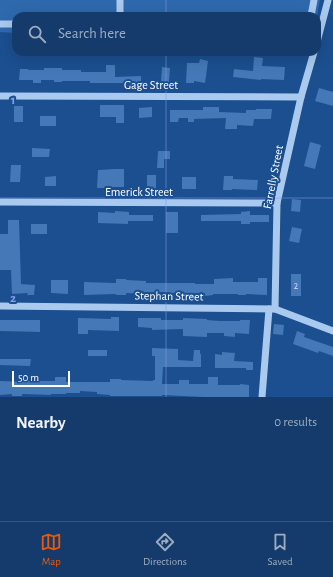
<!DOCTYPE html>
<style>
body{margin:0;font-family:"Alegreya Sans",sans-serif;background:#214673;color:#f1f3f6}
.scale{position:absolute;left:12px;bottom:10px;width:58px;box-sizing:border-box;padding-left:4px;border:2px solid #fff;border-top:0;font-size:11px;line-height:14px;white-space:nowrap;color:#fff;-webkit-text-stroke:3px #1b4f8f;paint-order:stroke}
.list{margin:0;padding:0;list-style:none}
h2{display:flex;justify-content:space-between;align-items:center;height:52px;margin:0;padding:0 16px;font-size:17px}
h2 small{font-size:13px;font-weight:400;color:#9dadc1}
.icon{flex:none;width:22px;height:22px;fill:none;stroke:currentColor;stroke-width:2;stroke-linecap:round;stroke-linejoin:round}
.map{position:relative;flex:none;width:333px;height:397px;overflow:hidden}
.search{position:absolute;background:#143b6b;box-shadow:0 4px 16px #0002;left:12px;right:12px;top:12px;height:44px;display:flex;align-items:center;gap:10px;box-sizing:border-box;padding:0 14px;border-radius:12px;color:#9dadc1;font-size:15px}
.sheet{height:124px;background:#143b6b}
nav{display:flex;justify-content:space-around;align-items:center;box-sizing:border-box;height:56px;border-top:1px solid #33557e;background:#143b6b;font-size:11px;color:#9dadc1}
nav a{display:grid;justify-items:center;gap:2px}
nav .on{color:#ea580c}
.map>svg:first-child{display:block}
</style>
<div class="map">
<svg width="333" height="397" viewBox="0 0 333 397">
<rect width="100%" height="100%" fill="#1b4f8f"/>
<path fill="#2e69ad" d="M0,0H320L317,16H16V33L0,32Z"/>
<g fill="#4478b7">
<path d="M254,57L263,58L262,66L285,67L284,80L261,79V80L233,77L234,69L253,71Z"/>
<path d="M200,59L208,61L205,83L194,81V83H186L187,63H199Z"/>
<path d="M106,65H115V77L141,76V83H90V81H62V82H54V80H41V83H33V80H19L20,69H28V70H44V68H62V70H81V72H106Z"/>
<path d="M162,67L170,68L169,82H161Z"/>
<path d="M319,88L333,92V106L315,101Z"/>
<path d="M100,105H124V123H116V117H100Z"/>
<rect x="14" y="106" width="9" height="16"/>
<path d="M152,107V117L139,118V108Z"/>
<path d="M203,107H219V112L246,113V110H256V109H272L271,119H254L253,126L237,125V129H225L226,118L194,119V122H188V118H179L178,122H170V110H203Z"/>
<rect x="40" y="116" width="16" height="10"/>
<path d="M310,142L321,145L315,169L304,166Z"/>
<path d="M32,148L50,149L49,157H32Z"/>
<path d="M158,151H170V159H164V168H157Z"/>
<path d="M11,165H21L20,182H10Z"/>
<path d="M115,169H124V187H106V188H97L98,170Z"/>
<rect x="147" y="175" width="9" height="13"/>
<path d="M56,176V186H45V177Z"/>
<path d="M224,176H233V179L258,180L257,190L232,189V190H223Z"/>
<rect x="182" y="177" width="14" height="12"/>
<path d="M292,199L301,200L300,212L291,211Z"/>
<path d="M115,211L129,212V215H153V221H128V224L98,223V212L115,213Z"/>
<path d="M250,211V215H269V222H250V224H241V221H201V215L241,214V212Z"/>
<rect x="166" y="212" width="12" height="21"/>
<path d="M8,220H19L21,284L35,285L34,295H27L28,293L12,294L11,270H0V234H8Z"/>
<rect x="31" y="224" width="16" height="10"/>
<path d="M292,227L302,229L299,243L289,241Z"/>
<rect x="291" y="274" width="10" height="22"/>
<path d="M233,278V282H258V278H267V295L246,294V295H238V294H213V295L205,296V293H170V292H145V294L126,293V295H116V294L84,295V282L116,283V279H126V280L146,281V283H195V284H214V279Z"/>
<path d="M51,280H68V294L51,293Z"/>
<path d="M111,317H119V331L88,330V334H78V318L111,319Z"/>
<path d="M138,318H161V320H183V318L207,319V320L220,321H240V320H250L249,334L235,333V337L224,336V333H207V337L183,336V329L152,330V328L138,327Z"/>
<path d="M0,320H40V332L0,331Z"/>
<path d="M274,324L284,325L283,335L273,334Z"/>
<path d="M297,331L305,334L304,337L333,347V356L319,351L318,353L293,344Z"/>
<path d="M152,348L178,349V360L193,361L194,350H200V354H201V367H163L162,384H179V380H189V384H208V377H218V385H240V384L249,385V397H203L162,395V396H110V395L97,394V392L80,391V393H66V394H51V395L22,394V396H12V394L0,395V381L26,382V381H55V377H66V382H110V379H121V380L153,381V380H155V356H152Z"/>
<rect x="88" y="350" width="19" height="6"/>
<path d="M222,352L235,353L234,361L253,362V370H246V368H215V354L222,355Z"/>
<path d="M0,359H31L30,366L0,365Z"/>
</g>
<g fill="none" stroke-linecap="round" stroke-linejoin="round">
<g stroke="#a9c9ee" stroke-width="7">
<path d="M120,0V16"/>
<path d="M311,16L314,0"/>
<path d="M0,24H16"/>
<path d="M317,42L328,0"/>
<path d="M0,96L301,97"/>
<path d="M0,202L277,203"/>
<path d="M0,306L275,309L333,331"/>
<path d="M275,309L277,203L282,181L301,97L314,52"/>
<path d="M262,397L269,309"/>
</g>
</g>
<path fill="none" stroke="#839eea" stroke-width="1" stroke-opacity="0.55" d="M166,0V16M166,52V397M0,198H333"/>
<g text-anchor="middle" stroke-width="4" stroke-linejoin="round" paint-order="stroke">
<g font-size="10" fill="#d0dded">
<text x="296" y="289">2</text>
</g>
<g font-size="12" fill="#fff" stroke="#1b4f8f">
<text x="151" y="89">Gage Street</text>
<text transform="translate(273 177) rotate(-79)" y="4">Farrelly Street</text>
<text x="139" y="196">Emerick Street</text>
<text transform="translate(169 296) rotate(1)" y="4">Stephan Street</text>
</g>
</g>
<g font-size="13" text-anchor="middle" font-weight="bold" fill="#839eea" stroke="#1b4f8f" stroke-width="4" stroke-linejoin="round" paint-order="stroke">
<text x="13" y="104">1</text>
<text x="13" y="302">2</text>
</g>
</svg>
<div class="scale">50 m</div>
<div class="search"><svg class="icon" aria-label="search" viewBox="0 0 24 24"><circle cx="10" cy="10" r="6"/><path d="M15 15l6 6"/></svg>Search here</div>
</div>
<section class="sheet">
<h2>Nearby<small>0 results</small></h2>
<ul class="list">
</ul>
</section>
<nav>
<a class="on"><svg class="icon" aria-label="map" viewBox="0 0 24 24"><path d="M3 6l6-2 6 2 6-2v14l-6 2-6-2-6 2zM9 4v14M15 6v14"/></svg>Map</a>
<a><svg class="icon" aria-label="directions" viewBox="0 0 24 24"><path d="M12 3l9 9-9 9-9-9zM9 14v-3h6M13 9l2 2-2 2"/></svg>Directions</a>
<a><svg class="icon" aria-label="saved" viewBox="0 0 24 24"><path d="M7 4h10v16l-5-4-5 4z"/></svg>Saved</a>
</nav>
